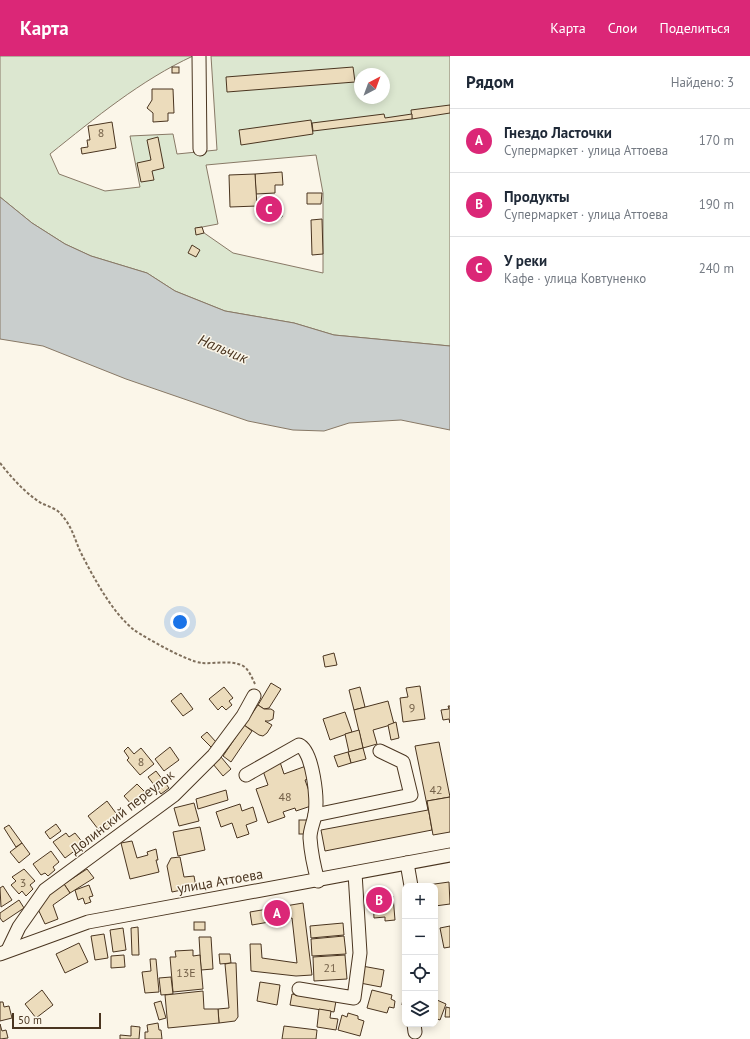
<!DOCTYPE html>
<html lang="ru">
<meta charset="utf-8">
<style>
body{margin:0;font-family:"PT Sans",sans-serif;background:#f2f2f3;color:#1f2937}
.controls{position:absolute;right:12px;bottom:12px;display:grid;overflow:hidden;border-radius:8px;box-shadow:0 2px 10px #0003}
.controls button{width:36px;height:36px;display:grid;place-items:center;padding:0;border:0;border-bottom:1px solid #e0e1e3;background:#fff;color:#1f2937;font:20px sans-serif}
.compass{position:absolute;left:354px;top:12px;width:36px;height:36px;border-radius:50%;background:#fff;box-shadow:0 2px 10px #0003;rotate:41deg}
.scale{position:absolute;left:12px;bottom:10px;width:89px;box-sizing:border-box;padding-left:4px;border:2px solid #4a3520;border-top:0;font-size:11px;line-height:14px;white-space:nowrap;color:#4a3520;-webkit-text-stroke:3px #fbf6e9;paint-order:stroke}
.you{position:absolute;left:180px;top:566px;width:14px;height:14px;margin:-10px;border:3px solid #fff;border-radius:50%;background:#1a73e8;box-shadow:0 0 0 6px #1a73e833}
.badge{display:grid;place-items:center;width:26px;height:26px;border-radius:50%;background:#db2777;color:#fff;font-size:13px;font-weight:700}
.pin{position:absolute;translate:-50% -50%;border:2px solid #fff;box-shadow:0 1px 4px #0006}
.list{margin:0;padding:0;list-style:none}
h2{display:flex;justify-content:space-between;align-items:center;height:52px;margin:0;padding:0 16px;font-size:17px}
h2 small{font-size:13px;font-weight:400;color:#747a83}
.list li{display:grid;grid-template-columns:26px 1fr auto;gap:12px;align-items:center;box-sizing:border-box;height:64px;padding:0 16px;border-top:1px solid #e0e1e3}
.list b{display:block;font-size:15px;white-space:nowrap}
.list p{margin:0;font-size:13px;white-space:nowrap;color:#747a83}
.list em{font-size:13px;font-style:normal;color:#747a83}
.icon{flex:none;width:22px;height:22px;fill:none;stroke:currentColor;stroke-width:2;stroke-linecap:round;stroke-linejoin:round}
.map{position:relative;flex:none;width:450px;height:983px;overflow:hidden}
header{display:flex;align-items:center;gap:24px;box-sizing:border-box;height:56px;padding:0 20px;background:#db2777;color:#fff}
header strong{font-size:19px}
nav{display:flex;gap:22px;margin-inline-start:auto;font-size:14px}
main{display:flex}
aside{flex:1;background:#fff}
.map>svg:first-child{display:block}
</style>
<header>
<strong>Карта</strong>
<nav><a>Карта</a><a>Слои</a><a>Поделиться</a></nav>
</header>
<main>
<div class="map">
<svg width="450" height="983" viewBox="0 0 450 983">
<rect width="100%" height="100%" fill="#fbf6e9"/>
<path fill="#dce7d0" stroke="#887966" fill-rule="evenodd" d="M0,0H193C141,24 95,62 50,98L59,118L105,135L140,131L130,80L173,78L177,98L217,94L211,0H450V290L334,279L294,267L225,255L175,235L147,217L91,200L65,188L32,167L0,141ZM360,18H384V42H360ZM316,99L323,137V217L233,197L197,172L218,168L206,109Z"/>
<path fill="#c9cecd" stroke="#887966" d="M0,141L32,167L65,188L91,200L147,217L175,235L225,255L294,267L334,279L450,290V374L401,364L349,367L324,375L293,374L248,365L126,323L43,290L0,283Z"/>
<g fill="#ecdcbc" stroke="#4a3520">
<rect x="172" y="11" width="7" height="6"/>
<path d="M353,11L355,26L227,36L226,21Z"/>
<path d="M152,33H173L174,57H168V65L153,66V57L147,52L152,44Z"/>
<path d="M450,49V57L412,63L411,54Z"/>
<path d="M384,58L385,62L412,58V63L313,75L312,67Z"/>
<path d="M311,64L313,78L241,89L239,74Z"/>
<path d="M112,66L116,92L82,98L81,92L88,91L87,84H90L88,70Z"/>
<path d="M158,81L164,112L152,115L154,124L141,126L137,107L151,104L147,84Z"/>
<path d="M282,116L283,129H275V137L256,138L255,118Z"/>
<path d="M255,118L257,150L230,151L229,119Z"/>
<path d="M307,137H322L321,148H307Z"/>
<path d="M264,150H277V155H282V161H264Z"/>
<path d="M322,163L323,198L312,199L311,164Z"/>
<path d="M202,171L204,177L196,179L195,172Z"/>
<path d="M192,189L200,194L196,201L188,197Z"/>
<path d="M334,597L337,609L325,611L323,600Z"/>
<path d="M271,627L281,633L269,652L264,653L258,649Z"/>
<path d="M420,630L425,663L403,666L400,642L408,641L406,632Z"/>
<path d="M224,631L233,642L229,645L232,649L226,654L222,650L218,654L209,643Z"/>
<path d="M360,631L365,651L354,654L349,634Z"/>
<path d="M181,637L193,653L183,660L171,645Z"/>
<path d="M388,645L394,668L373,674L377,688L363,692L354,654Z"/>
<path d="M258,649L264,653H271L274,655L273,663L269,665H265L272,669L267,677L263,680L259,679L244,669Z"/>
<path d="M448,650H450V667L449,663L443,664L441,654L449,653Z"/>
<path d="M345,656L352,676L330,684L323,663Z"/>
<path d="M396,666L399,682L391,684L388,669Z"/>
<path d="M244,669L252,675L231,706L223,700Z"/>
<path d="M359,674L363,692L349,696L345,678Z"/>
<path d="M207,676L216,686L211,691L201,681Z"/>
<path d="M439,686L450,741L427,745L432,774L325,795L321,774L428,754L415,690Z"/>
<path d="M128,691L134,698L141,692L154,708L140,719L127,704L129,702L124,695Z"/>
<path d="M170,691L179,704L164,715L155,703Z"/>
<path d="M363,692L366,703L351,707L348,696Z"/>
<path d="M348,696L351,707L338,711L334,700Z"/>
<path d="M221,701L231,713L223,720L213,708Z"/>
<path d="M280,706L284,718L306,710L311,722L305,724L314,749L296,755L295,752L283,756L285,761L268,767L256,733L268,729L262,712Z"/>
<path d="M156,715L169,732L161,738L148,721Z"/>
<path d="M137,728L148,739L140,747L137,744L132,749L124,740Z"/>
<path d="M226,734L228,744L198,753L196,743Z"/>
<path d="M450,741V776L433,779L427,745Z"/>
<path d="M107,745L118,760L111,765L114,769L108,774L104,769L98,773L88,760Z"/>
<path d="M194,747L199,765L179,770L174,752Z"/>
<path d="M240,748L242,755L253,751L257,765L246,769L249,778L237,782L232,767L221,771L216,756Z"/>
<rect x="299" y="764" width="9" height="14"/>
<path d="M56,768L61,775L50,783L45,776Z"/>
<path d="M9,769L22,787L16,791L4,772Z"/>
<path d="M200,771L205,794L178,800L173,776Z"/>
<path d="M66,777L69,781L75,777L84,788L65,802L53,786Z"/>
<path d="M132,785L137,802L148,799L147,796L156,793L158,804H156L159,816L130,823L121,787Z"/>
<path d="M22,787L30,798L19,807L10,796Z"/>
<path d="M51,795L59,806L53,811L55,814L48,820L45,817L41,819L33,808Z"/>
<path d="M180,801L184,821L194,820L196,831L172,836L167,810L171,802Z"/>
<path d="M24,813L35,825L30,829L33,833L26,840L22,835L19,838L11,829L16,825L12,821Z"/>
<path d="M87,813L94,822L70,837L64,828Z"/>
<path d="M449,826L450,848L435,850V830H420Z"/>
<path d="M64,828L70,837L53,849L58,863L45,868L37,851L50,836Z"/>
<path d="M89,829L93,840L89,841L91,846L85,848L83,842L78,844L75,834Z"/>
<path d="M3,830L12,844L1,851L0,832Z"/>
<path d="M393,840L395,864L385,865V861L374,862L373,842Z"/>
<path d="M19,844L24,852L3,866L0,862V857Z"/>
<path d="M303,847L312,919L296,920L251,915L250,888H261L262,902L297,907L292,862L252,869L250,856Z"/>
<rect x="194" y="866" width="11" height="8"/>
<path d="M343,867L344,879L311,882L310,870Z"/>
<path d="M450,870V891L444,892L440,872Z"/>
<path d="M138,871L139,899H132L131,872Z"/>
<path d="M123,872L126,894L113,896L110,874Z"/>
<path d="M104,878L108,902L95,904L91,880Z"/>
<path d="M344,880L346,898L312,900L311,883Z"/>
<path d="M199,881H211L213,913L201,914Z"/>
<path d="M79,887L88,906L65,917L56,898Z"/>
<path d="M193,894V900L200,899L203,933L173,936L170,901H176L175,895Z"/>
<path d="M219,898H230L231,907L220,908Z"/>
<path d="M124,899L125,911L111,912V900Z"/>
<path d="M345,899L347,923L314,925L313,901Z"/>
<path d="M150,903H156L159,936L145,937L142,916L151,915Z"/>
<path d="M231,907H236L238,961L235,965L219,967L218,953L229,952L225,908Z"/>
<path d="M362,910L384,914L381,931L360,927Z"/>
<path d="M171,921L173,938L161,939L159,922Z"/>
<path d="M260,926L280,929L277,949L257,945Z"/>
<path d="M42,934L53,949L36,962L25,948Z"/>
<path d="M372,934L392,939L391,943L395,945L394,952L389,951L387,957L367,952Z"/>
<path d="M203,935L204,953H218L219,967L168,972L165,939Z"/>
<path d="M404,936H405V949H402Z"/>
<path d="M292,938L336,945L334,956L290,949Z"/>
<path d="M437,944L446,948L440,964L435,962Z"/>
<path d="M161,945L166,962L159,964L154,947Z"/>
<path d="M0,946H3L4,951L9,950L12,962L0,965Z"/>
<path d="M446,951L450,952V961H445Z"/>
<path d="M319,953L331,955L330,962L338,963L336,974L317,971Z"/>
<path d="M348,957L358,960V963L364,965L360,980L338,974L342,959L347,961Z"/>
<path d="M158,967L159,974H161L162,983H145V976H148L147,969Z"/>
<path d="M0,968L2,975L6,974L8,982L0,983Z"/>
<path d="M131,970L140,971L139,983H120V979L131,980Z"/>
<path d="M284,970L317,974L316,983H282Z"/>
</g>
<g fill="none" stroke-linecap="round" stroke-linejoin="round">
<g stroke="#4a3520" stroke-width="15">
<g id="minor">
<path d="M199,0L200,93"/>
<path d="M246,719L299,689C313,695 318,744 315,758C314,766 310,773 310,782C311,796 314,811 318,825"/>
<path d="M315,759L411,739L403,706L380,695"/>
<path d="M407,807L411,830"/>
<path d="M8,894L19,871L45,834L174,739L214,699L243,660L254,640"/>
<path d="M0,898L88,866L450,799"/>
<path d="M299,933L354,942L360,897L355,817"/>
<path d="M414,968L415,976"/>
</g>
</g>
<path stroke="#7f6f5c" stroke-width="2" stroke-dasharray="3 2" stroke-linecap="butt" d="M0,407C12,422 24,436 41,447C47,450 55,452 60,457C73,471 74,483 82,499C95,524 112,556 134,574C146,582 188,606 202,607C215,608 229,604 241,609C248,611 252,622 255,628"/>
<use href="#minor" stroke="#fbf6e9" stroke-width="13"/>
</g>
<g text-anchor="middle" stroke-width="3" stroke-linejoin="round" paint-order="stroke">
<g font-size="12" fill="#725f47">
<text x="101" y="81">8</text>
<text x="412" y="656">9</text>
<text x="141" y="710">8</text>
<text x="436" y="738">42</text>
<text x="285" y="745">48</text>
<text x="23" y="831">3</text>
<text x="330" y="916">21</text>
<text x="186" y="921">13Е</text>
</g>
<g font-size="14" fill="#4a3520" stroke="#fbf6e9">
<text transform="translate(122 756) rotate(-38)" y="5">Долинский переулок</text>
<text transform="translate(220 825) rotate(-10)" y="5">улица Аттоева</text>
</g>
<g font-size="15" font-style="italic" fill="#4a3520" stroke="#fbf6e9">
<text transform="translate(223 293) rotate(23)" y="5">Нальчик</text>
</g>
</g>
</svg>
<div class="controls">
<button>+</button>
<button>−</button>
<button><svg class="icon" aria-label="locate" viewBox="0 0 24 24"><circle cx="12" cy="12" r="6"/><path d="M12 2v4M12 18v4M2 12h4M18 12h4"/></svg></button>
<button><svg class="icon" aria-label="layers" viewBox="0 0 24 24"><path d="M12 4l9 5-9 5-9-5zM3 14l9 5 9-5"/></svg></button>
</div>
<svg class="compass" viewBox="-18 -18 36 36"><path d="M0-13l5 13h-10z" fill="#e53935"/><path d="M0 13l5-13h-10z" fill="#747a83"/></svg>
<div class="scale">50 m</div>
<div class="you"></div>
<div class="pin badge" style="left:277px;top:857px">A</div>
<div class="pin badge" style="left:379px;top:844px">B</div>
<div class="pin badge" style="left:269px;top:153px">C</div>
</div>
<aside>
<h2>Рядом<small>Найдено: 3</small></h2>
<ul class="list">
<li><span class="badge">A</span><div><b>Гнездо Ласточки</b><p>Супермаркет · улица Аттоева</p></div><em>170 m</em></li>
<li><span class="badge">B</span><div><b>Продукты</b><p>Супермаркет · улица Аттоева</p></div><em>190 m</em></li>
<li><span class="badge">C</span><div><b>У реки</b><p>Кафе · улица Ковтуненко</p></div><em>240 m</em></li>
</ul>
</aside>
</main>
